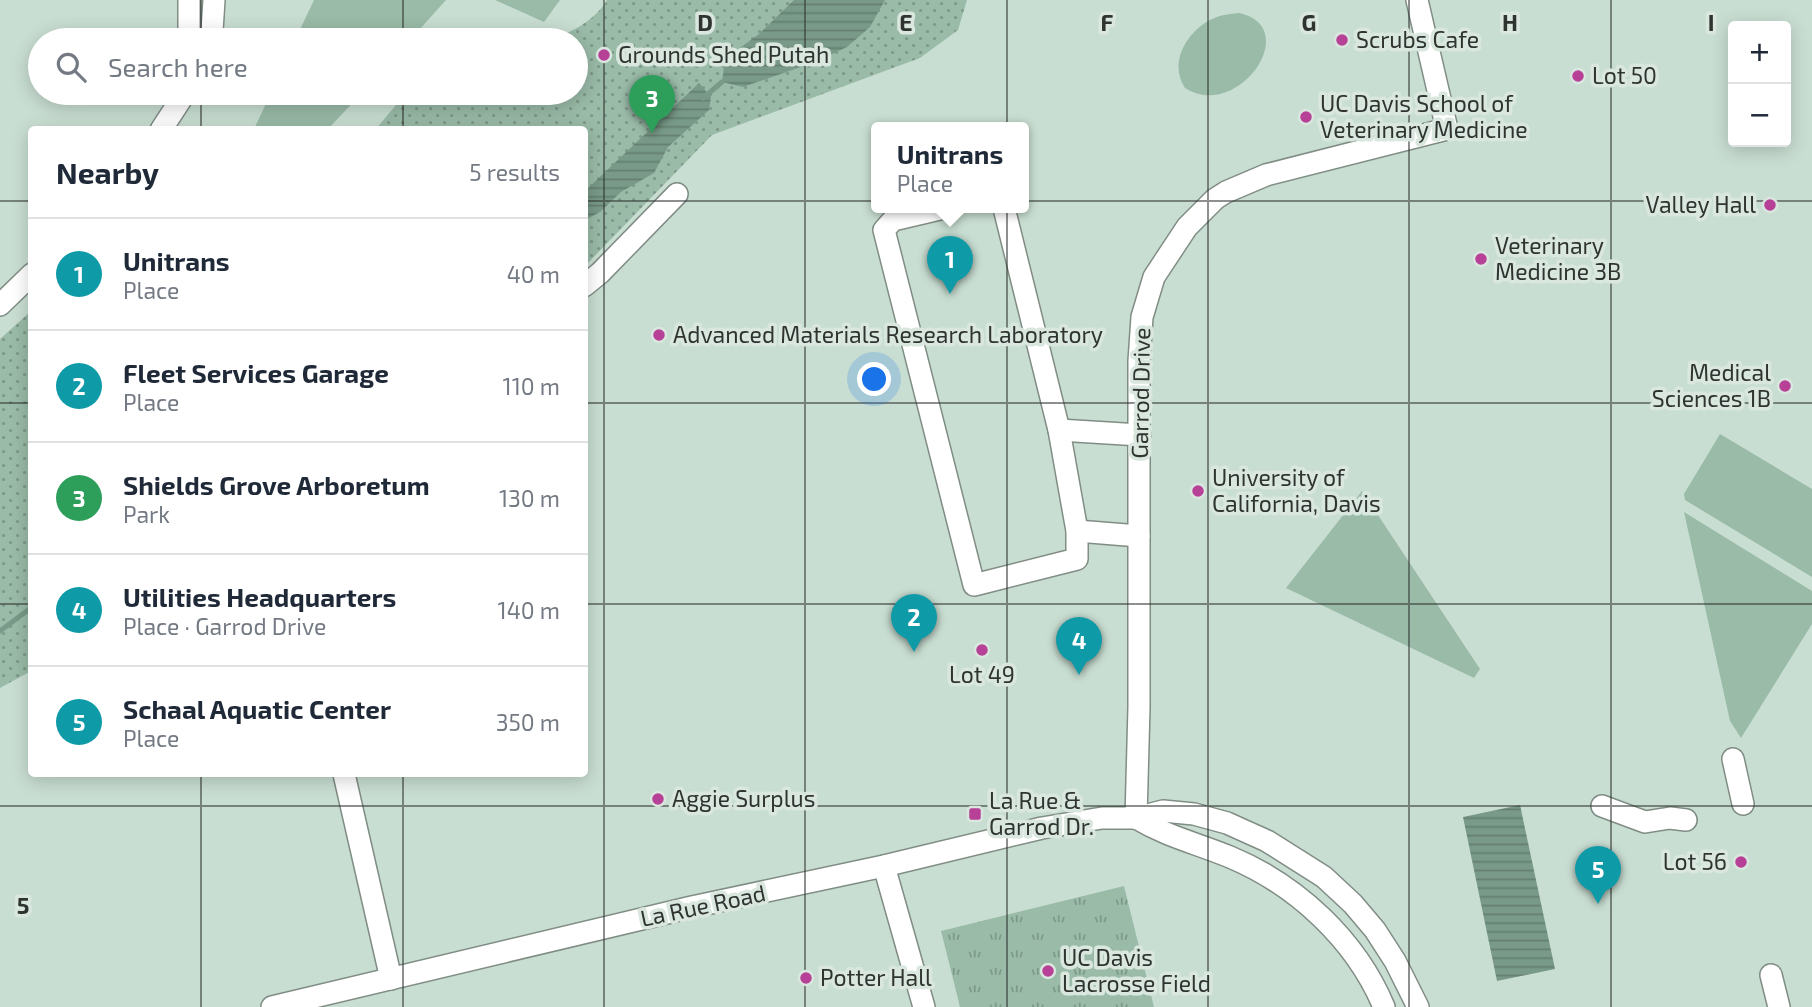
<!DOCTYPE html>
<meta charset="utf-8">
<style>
body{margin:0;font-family:"Exo 2",sans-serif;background:#f2f2f3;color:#1f2937}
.controls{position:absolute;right:21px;top:21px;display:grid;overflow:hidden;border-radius:7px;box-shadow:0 4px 18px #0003}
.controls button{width:63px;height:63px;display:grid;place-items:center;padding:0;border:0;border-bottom:2px solid #e0e1e3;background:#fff;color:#1f2937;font:35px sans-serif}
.you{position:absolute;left:875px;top:380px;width:24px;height:24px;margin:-18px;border:5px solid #fff;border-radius:50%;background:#1a73e8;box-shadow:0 0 0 10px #1a73e833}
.badge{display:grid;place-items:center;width:46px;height:46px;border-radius:50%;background:#ea580c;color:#fff;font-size:23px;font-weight:700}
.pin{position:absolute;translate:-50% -58px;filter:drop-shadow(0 2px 4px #0008)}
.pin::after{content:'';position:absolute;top:37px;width:24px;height:21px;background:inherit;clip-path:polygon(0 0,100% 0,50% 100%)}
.popup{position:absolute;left:871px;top:122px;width:158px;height:91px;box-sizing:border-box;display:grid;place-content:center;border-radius:7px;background:#fff;filter:drop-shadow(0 2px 5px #0005);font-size:23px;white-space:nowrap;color:#747a83}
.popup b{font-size:26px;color:#1f2937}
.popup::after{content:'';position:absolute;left:50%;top:100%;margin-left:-14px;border:14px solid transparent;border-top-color:#fff}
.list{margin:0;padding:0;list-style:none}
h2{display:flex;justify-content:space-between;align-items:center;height:91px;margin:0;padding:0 28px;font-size:30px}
h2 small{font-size:23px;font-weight:400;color:#747a83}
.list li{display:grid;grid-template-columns:46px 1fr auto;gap:21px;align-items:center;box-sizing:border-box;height:112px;padding:0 28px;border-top:2px solid #e0e1e3}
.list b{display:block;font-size:26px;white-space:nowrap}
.list p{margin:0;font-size:23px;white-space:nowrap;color:#747a83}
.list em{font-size:23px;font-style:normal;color:#747a83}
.icon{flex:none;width:38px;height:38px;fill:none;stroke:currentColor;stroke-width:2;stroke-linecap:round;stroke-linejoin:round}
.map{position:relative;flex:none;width:1812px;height:1007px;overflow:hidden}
.search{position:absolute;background:#fff;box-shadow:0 4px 18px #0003;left:28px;top:28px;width:560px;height:77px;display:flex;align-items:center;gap:18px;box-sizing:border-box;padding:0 24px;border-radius:38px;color:#747a83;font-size:26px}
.panel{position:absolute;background:#fff;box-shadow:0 4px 18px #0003;left:28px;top:126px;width:560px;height:651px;border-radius:7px}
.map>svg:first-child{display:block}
</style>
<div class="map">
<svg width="1812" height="1007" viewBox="0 0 1812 1007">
<defs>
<pattern id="park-tufts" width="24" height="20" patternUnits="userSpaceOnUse" patternTransform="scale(1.75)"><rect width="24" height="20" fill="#9abba8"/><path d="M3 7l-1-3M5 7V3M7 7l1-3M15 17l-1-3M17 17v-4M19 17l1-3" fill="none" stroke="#7e9989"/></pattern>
<pattern id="garden-dots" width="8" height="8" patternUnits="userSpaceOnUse" patternTransform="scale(1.75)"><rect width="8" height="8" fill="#9abba8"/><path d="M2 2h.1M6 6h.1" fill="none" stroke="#7e9989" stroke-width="1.8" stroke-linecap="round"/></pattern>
<pattern id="water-rules" width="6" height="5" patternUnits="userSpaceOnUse" patternTransform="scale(1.75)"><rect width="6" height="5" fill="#799a88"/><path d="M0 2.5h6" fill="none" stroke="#647e70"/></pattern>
</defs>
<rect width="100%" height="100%" fill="#d9e7df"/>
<path fill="#c9ded2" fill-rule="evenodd" d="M0,0H1812V1007H0ZM1733,26H1786V142H1733ZM40,40H576V93H40ZM876,128H1024V208H876ZM32,130H584V774H32Z"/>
<g fill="#9abba8">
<path d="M314,0H446L410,40H295Z"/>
<path d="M495,0H560L544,22Z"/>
<path d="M1239,13C1304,27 1238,122 1185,88C1168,63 1187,31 1212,19C1220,15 1229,14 1239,13Z"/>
<path d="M271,93H362L328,129H254Z"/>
<path d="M1720,434L1812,489V577L1685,500L1684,494Z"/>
<path d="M1362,491L1480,669L1474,678L1286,588Z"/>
<path d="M1684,512L1812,591V624L1741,738L1730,721Z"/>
</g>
<path fill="url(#park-tufts)" d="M1124,886L1154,1007H960L941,931Z"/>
<g fill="url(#garden-dots)">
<path d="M607,0H967L958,30L920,58L712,135L585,266L584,130H375L406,93H576V40H543C566,37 596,20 607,0Z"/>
<path d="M31,311V671L0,688V339Z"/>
</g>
<g fill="url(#water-rules)">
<path d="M794,0H885L870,27L847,47L818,61L743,87L722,82L725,59L759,34Z"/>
<path d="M699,83L711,97L709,110L668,147L654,173L621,192L600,212L585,220V191Z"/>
<path d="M1520,805L1555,969L1497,981L1463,817Z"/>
</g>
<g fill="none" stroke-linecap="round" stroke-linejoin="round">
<g stroke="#799a88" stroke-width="5">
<path d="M703,98L722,82"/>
<path d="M0,631L32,607"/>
</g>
<g stroke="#808d85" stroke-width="24">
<g id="minor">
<path d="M189,40V0"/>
<path d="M208,40L212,31L214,0"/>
<path d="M161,130L185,93"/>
<path d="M944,208L893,220L884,230L974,585L1077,559V531L1059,430L1004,208"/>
<path d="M584,286L600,273L677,194"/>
<path d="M0,305L32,274"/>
<path d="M1059,430L1140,435"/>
<path d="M1077,531L1139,536"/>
<path d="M1733,759L1743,804"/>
<path d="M344,774L391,979"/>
<path d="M1602,806L1645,822L1670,818L1686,820"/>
<path d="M1136,818L1139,707V361L1142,317L1154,277L1187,227L1215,199L1226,192L1266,175L1447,129L1417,0"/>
<path d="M1136,818C1168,837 1196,843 1230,857C1297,885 1356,940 1384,1007"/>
<path d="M884,866L924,1007"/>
<path d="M1771,975L1779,1007"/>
<path d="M272,1007L692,907L884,866L1042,828L1102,818H1136L1163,811L1194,814L1227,823L1267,841L1324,877L1353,904L1375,930L1395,961L1418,1007"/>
</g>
</g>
<use href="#minor" stroke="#fff" stroke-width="21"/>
</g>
<path fill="none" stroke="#2f3431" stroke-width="2" stroke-opacity="0.55" d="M201,0V40M403,0V40M604,0V1007M805,0V1007M1007,0V1007M1208,0V1007M1409,0V1007M1611,0V1007M201,93V130M403,93V130M0,201H32M584,201H1812M0,403H32M584,403H1812M0,604H32M584,604H1812M201,774V1007M403,774V1007M0,806H1812"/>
<g fill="#b74197" stroke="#d9e7df" stroke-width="2.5">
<circle cx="1342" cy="40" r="7"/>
<circle cx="604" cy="55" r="7"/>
<circle cx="1578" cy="76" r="7"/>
<circle cx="1306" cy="117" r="7"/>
<circle cx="1770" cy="205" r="7"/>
<circle cx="1481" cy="259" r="7"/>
<circle cx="659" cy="335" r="7"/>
<circle cx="1785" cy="386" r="7"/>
<circle cx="1198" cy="491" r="7"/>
<circle cx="982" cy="650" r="7"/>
<circle cx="658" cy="799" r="7"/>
<rect x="968" y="807" width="14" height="14" rx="3.5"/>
<circle cx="1741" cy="862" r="7"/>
<circle cx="1048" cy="971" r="7"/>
<circle cx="806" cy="978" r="7"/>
</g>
<g text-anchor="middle" stroke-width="7" stroke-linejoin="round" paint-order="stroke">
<g font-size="23" fill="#2f3431" stroke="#d9e7df" text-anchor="start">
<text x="1356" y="48">Scrubs Cafe</text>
<text x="618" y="63">Grounds Shed Putah</text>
<text x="1592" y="84">Lot 50</text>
<text x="1320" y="112">UC Davis School of<tspan x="1320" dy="26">Veterinary Medicine</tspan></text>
<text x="1756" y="213" text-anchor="end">Valley Hall</text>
<text x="1495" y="254">Veterinary<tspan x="1495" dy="26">Medicine 3B</tspan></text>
<text x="673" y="343">Advanced Materials Research Laboratory</text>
<text x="1771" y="381" text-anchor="end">Medical<tspan x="1771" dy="26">Sciences 1B</tspan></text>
<text x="1212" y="486">University of<tspan x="1212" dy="26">California, Davis</tspan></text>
<text x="982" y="683" text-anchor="middle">Lot 49</text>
<text x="672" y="807">Aggie Surplus</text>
<text x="989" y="809">La Rue &amp;<tspan x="989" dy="26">Garrod Dr.</tspan></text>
<text x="1727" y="870" text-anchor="end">Lot 56</text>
<text x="1062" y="966">UC Davis<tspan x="1062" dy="26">Lacrosse Field</tspan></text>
<text x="820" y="986">Potter Hall</text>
</g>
<g font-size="23" fill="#2f3431" stroke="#d9e7df">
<text transform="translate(1141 393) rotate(-89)" y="8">Garrod Drive</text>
<text transform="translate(703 906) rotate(-12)" y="8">La Rue Road</text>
</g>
</g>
<g font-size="23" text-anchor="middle" font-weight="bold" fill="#2f3431" stroke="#d9e7df" stroke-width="7" stroke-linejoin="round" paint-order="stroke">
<text x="705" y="31">D</text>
<text x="906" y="31">E</text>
<text x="1107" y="31">F</text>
<text x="1309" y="31">G</text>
<text x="1510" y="31">H</text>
<text x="1711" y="31">I</text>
<text x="23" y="914">5</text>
</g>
</svg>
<div class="controls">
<button>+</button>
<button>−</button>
</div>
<div class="you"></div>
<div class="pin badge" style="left:950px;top:294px;background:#0f9aa8">1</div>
<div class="popup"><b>Unitrans</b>Place</div>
<div class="pin badge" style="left:914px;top:652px;background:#0f9aa8">2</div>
<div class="pin badge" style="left:652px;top:133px;background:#2e9e5b">3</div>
<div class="pin badge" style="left:1079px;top:675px;background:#0f9aa8">4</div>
<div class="pin badge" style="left:1598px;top:904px;background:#0f9aa8">5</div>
<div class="search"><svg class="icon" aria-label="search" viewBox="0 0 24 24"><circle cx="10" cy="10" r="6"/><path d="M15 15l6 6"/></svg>Search here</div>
<section class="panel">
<h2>Nearby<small>5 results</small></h2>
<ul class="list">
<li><span class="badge" style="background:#0f9aa8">1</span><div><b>Unitrans</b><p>Place</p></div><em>40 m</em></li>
<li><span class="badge" style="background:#0f9aa8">2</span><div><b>Fleet Services Garage</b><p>Place</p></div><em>110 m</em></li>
<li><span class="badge" style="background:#2e9e5b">3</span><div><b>Shields Grove Arboretum</b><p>Park</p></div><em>130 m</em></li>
<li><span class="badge" style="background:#0f9aa8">4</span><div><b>Utilities Headquarters</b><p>Place · Garrod Drive</p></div><em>140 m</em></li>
<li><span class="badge" style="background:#0f9aa8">5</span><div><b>Schaal Aquatic Center</b><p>Place</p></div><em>350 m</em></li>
</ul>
</section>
</div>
